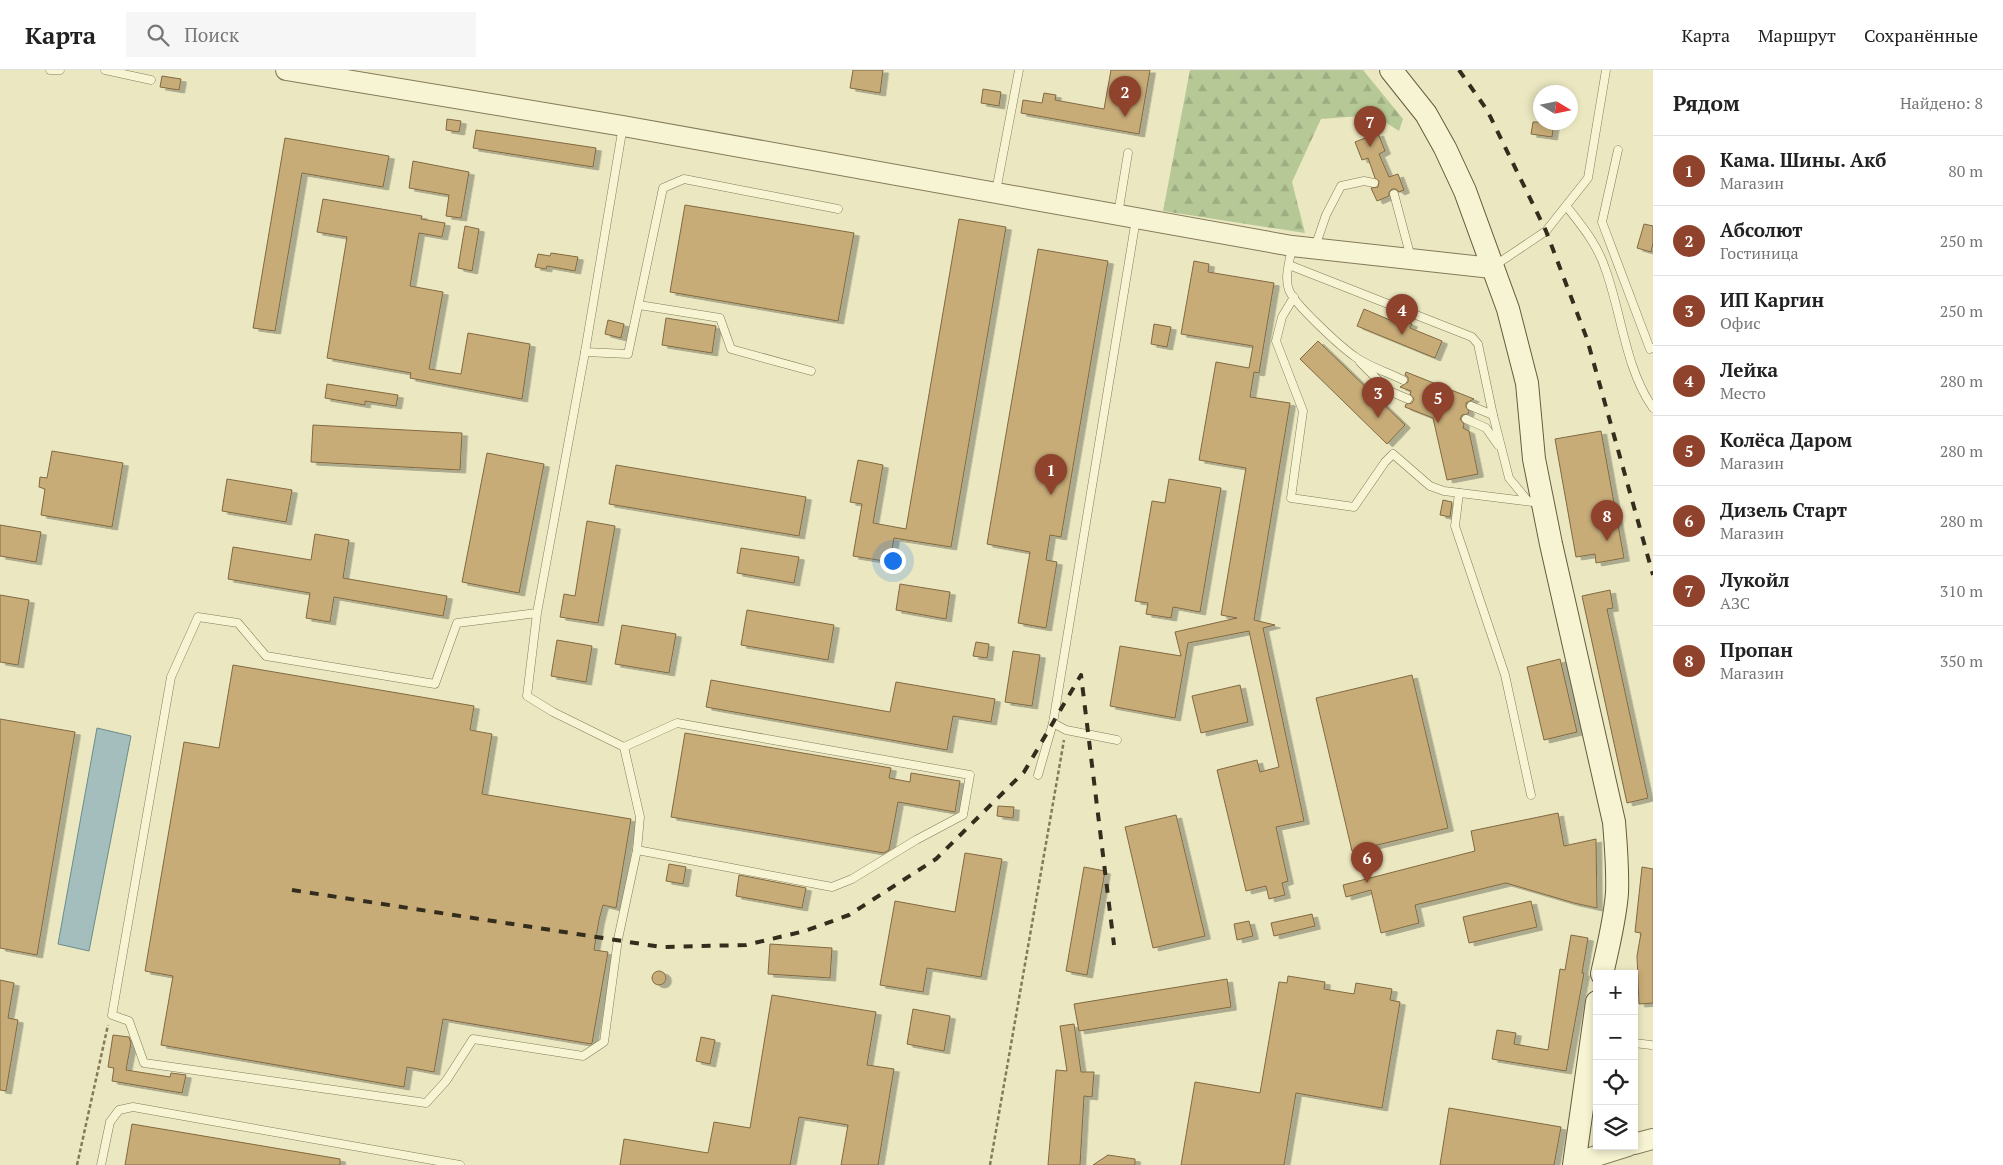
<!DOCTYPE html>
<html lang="ru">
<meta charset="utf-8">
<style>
body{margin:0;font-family:"PT Serif",serif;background:#f6f6f6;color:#222}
.controls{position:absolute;right:15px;bottom:15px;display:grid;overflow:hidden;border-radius:0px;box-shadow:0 2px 8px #0003}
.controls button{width:45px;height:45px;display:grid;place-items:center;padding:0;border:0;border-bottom:1px solid #e0e0e0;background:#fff;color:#222;font:25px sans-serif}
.compass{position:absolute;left:1533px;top:15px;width:45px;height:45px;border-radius:50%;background:#fff;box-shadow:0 2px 8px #0003;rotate:100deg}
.you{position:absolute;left:892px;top:490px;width:18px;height:18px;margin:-12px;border:4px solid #fff;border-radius:50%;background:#1a73e8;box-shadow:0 0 0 8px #1a73e833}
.badge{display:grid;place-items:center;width:32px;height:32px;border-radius:50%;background:#8f432d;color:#fff;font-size:16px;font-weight:700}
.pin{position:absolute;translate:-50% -41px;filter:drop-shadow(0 1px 2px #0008)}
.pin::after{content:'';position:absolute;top:26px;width:18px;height:15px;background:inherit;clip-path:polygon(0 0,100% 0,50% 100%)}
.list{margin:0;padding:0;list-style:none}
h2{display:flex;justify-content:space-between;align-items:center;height:65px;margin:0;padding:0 20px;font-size:21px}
h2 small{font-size:16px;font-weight:400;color:#767676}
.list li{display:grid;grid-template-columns:32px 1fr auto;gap:15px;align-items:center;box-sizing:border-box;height:70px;padding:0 20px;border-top:1px solid #e0e0e0}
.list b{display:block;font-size:19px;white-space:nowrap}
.list p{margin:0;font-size:16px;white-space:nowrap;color:#767676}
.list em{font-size:16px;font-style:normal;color:#767676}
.icon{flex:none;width:28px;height:28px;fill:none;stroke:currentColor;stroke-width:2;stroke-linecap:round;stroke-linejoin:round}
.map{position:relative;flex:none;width:1653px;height:1095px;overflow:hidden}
header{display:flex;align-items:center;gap:30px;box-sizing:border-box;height:70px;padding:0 25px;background:#fff;border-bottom:1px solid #e0e0e0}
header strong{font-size:24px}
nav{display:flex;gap:28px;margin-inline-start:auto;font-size:18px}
.search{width:350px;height:45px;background:#f6f6f6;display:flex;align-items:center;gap:12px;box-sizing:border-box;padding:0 18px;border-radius:0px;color:#767676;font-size:19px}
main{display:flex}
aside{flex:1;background:#fff}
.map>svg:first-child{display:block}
</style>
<header>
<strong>Карта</strong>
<div class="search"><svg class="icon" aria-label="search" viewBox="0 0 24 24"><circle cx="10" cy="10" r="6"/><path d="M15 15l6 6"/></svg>Поиск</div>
<nav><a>Карта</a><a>Маршрут</a><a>Сохранённые</a></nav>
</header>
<main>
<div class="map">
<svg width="1653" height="1095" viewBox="0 0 1653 1095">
<defs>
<pattern id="forest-firs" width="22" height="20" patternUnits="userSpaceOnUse" patternTransform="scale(1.25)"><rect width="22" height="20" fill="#b6c896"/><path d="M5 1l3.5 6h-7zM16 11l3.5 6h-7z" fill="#9dac81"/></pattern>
<filter id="shadow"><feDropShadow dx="5.5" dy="3" stdDeviation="0" flood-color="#0004"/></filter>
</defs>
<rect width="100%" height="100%" fill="#ebe8c1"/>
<path fill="url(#forest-firs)" d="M1190,0H1363L1403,49L1399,61L1374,45L1321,49L1292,112L1305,163L1163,141Z"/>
<path fill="#a3bebc" stroke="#6b8b8a" d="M97,658L131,666L89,881L58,874Z"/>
<g fill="#c7ac78" stroke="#816941" filter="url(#shadow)">
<path d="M853,0H883L880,23L850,18Z"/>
<path d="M1111,0H1150L1139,64L1021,43L1023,30L1042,33L1044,23L1056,25L1055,30L1104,39Z"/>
<path d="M162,6L181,9L179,20L160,17Z"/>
<path d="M983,19L1001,22L999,36L981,33Z"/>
<path d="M447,49L461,51L459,62L446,60Z"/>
<path d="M1533,52H1554L1552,67L1531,64Z"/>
<path d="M476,60L596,78L593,97L473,78Z"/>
<path d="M1378,63L1385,81L1379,84L1389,107L1398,104L1404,120L1399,122L1396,119H1392L1389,122V126L1377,131L1371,118L1378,117L1379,111L1375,108L1368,88L1362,90L1355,72Z"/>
<path d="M285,68L389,86L383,117L302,103L275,261L253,258Z"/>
<path d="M413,91L469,102L461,148L446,146L449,125L409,118Z"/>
<path d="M323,129L422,146L421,149L445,153L442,167L419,163L410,216L443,222L429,299L461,304L468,263L530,274L522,329L410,308L411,303L327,288L347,167L317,162Z"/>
<path d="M685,135L854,163L838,251L670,222Z"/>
<path d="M959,149L1006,157L951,477L894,468L890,492L853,486L862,434L850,432L858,390L883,395L873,453L906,459Z"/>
<path d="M1644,154L1653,156V173L1651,182L1637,178Z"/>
<path d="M465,156L479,159L472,201L458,198Z"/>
<path d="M1038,179L1108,191L1061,467L1050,465L1046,490L1057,492L1046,558L1018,553L1030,482L987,474Z"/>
<path d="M551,183L578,187L575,201L547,196L546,199L535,197L538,184L550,186Z"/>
<path d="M1194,191L1209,194L1208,202L1274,213L1259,303L1254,302L1250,327L1290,333L1254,550L1275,555L1263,558L1304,751L1276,757L1288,811L1282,813L1285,825L1269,829L1266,816L1246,821L1217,700L1257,690L1260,702L1279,697L1249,561L1188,573L1175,648L1110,636L1120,576L1181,586L1175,562L1237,548L1221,545L1246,398L1199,390L1216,292L1249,298L1253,276L1181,264Z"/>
<path d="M1364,239L1397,253L1398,248L1412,254L1410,258L1442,271L1435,288L1357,256Z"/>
<path d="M666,248L716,256L712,283L662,275Z"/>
<path d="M608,250L624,254L621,268L605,264Z"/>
<path d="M1154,254L1171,257L1167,277L1151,274Z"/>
<path d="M1318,271L1405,355L1387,374L1300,289Z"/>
<path d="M1406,302L1474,329L1466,333V337L1469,341L1468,344L1462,345L1460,349L1464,354L1463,358L1469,361L1478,404L1447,410L1433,348L1405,337L1406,334L1412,333L1414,329L1410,324L1411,321L1400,317L1408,312V307L1405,305Z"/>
<path d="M327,314L398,325L396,336L365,331V335L325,328Z"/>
<path d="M313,355L462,363L460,400L311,392Z"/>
<path d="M1601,361L1624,488L1596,493L1595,484L1576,487L1555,369Z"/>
<path d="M52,381L123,393L112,457L41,445L45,419L39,417L40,407L47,408Z"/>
<path d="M487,383L544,394L519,523L462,512Z"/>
<path d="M616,395L806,427L799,466L609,434Z"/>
<path d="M227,409L292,420L286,452L222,441Z"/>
<path d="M1169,409L1221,418L1200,542L1173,537L1171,548L1146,544L1148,533L1135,531L1152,431L1165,433Z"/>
<path d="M1443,430L1452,432L1450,447L1440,445Z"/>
<path d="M587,451L615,456L598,553L560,547L564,524L575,526Z"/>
<path d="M0,455L41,462L36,492L0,486Z"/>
<path d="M315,464L349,470L343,508L447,526L443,546L334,527L330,552L306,548L310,523L228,509L233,477L311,490Z"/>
<path d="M741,478L799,487L794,513L737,503Z"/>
<path d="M900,514L950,522L946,549L896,540Z"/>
<path d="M1610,520L1613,538L1607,539L1648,728L1627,733L1582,526Z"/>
<path d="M0,525L29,530L18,595L0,592Z"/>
<path d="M747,540L834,555L828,590L741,575Z"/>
<path d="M622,555L676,564L669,603L615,594Z"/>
<path d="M557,570L592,576L586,612L551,606Z"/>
<path d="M976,572L989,574L987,588L973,586Z"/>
<path d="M1013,581L1040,585L1032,636L1005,632Z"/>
<path d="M1560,589L1577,662L1544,670L1527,597Z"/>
<path d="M233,595L474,636L470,660L492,664L482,724L631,749L616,838L603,835L599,850L594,880L608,882L592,973L591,974L443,949L434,1002L407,997L404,1017L161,975L173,906L145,901L184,672L219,678Z"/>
<path d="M1412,605L1448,758L1352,781L1316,628Z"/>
<path d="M711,610L890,642L896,612L995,629L991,652L953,646L947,680L706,637Z"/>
<path d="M1240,615L1248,652L1201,663L1192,626Z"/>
<path d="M0,649L75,662L37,885L0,878Z"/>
<path d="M685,663L891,698L889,708L910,712L911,703L960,711L955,742L898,732L889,780L884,783L671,747Z"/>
<path d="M998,736L1014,737L1013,748L997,746Z"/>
<path d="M1558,743L1564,776L1596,769L1597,838L1574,833L1506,813L1415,835L1419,853L1381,863L1371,820L1346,827L1343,815L1475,781L1471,761Z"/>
<path d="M1176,745L1205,866L1153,878L1125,757Z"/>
<path d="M965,783L1002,789L981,907L927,898L923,922L880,915L895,831L955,842Z"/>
<path d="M669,794L686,797L683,814L666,811Z"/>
<path d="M1084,797L1105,801L1087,905L1066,901Z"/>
<path d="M1642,797L1653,799V933L1639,934L1637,886L1641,863L1635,862Z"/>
<path d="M739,805L806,818L802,838L736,826Z"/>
<path d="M1531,831L1537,857L1469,873L1463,847Z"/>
<path d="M1312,844L1315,856L1274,866L1271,853Z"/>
<path d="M1249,851L1253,866L1237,870L1234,854Z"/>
<path d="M1571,865L1588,868L1582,903H1584L1566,1001L1492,989L1497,960L1516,963L1514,974L1548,980L1560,899L1565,900Z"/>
<path d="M770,874L832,878L830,908L768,904Z"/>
<circle cx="659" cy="908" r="7"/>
<path d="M1288,906L1325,912L1324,919L1354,924L1356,913L1392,919L1390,930L1400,932L1382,1038L1296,1023L1284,1095H1181L1195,1012L1260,1023L1279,912L1287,913Z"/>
<path d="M1227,909L1231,937L1079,961L1074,934Z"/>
<path d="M0,910L14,913L8,948L18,950L6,1021L0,1020Z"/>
<path d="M772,925L876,942L867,995L894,999L878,1095H841L848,1055L799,1047L790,1095H620L624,1069L708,1083L714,1052L750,1058Z"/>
<path d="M913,939L950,946L944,981L907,974Z"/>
<path d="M1074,954L1081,1002H1094L1092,1027L1084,1026L1080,1095H1048L1056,1000L1067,1001L1060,956Z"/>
<path d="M113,965L129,967L131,973L126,1000L170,1007L171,1003L186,1005L182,1023L112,1011L114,998L108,997Z"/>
<path d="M701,967L715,970L710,994L696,991Z"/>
<path d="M1449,1038L1561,1057L1554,1095H1440Z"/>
<path d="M132,1054L340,1089V1095H125Z"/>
<path d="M1108,1085L1135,1089V1095H1093Z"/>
</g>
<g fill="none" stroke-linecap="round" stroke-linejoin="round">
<g stroke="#837a5a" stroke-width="9">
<g id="service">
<path d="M50,0H60"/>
<path d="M105,0L151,10"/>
<path d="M1618,80L1602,152L1650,279L1653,278"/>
<path d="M996,121L1019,0"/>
<path d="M1394,124L1411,188"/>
<path d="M1567,137C1582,156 1597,174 1605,198C1622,244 1625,298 1653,338"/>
<path d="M1118,144L1128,83"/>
<path d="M1292,177C1290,190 1284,207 1289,220C1294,234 1340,276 1354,286C1367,296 1387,302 1403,310"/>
<path d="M1315,177L1326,145L1341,116L1364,111L1374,113"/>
<path d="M1289,195L1472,267L1478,274L1493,345"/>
<path d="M1494,196L1546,161L1588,108L1606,0"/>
<path d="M1294,227L1282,247L1276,271L1303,341L1291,428L1354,437L1385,392L1393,384L1430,416L1444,421L1541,433"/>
<path d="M639,235L720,248L731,279L811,301"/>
<path d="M585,282L628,284L663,118L684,109L838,139"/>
<path d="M1360,292L1389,321L1408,329"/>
<path d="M1471,336L1493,345L1509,408L1528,431"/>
<path d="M1466,349L1486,358L1498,375"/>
<path d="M1459,423L1455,456L1505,605L1531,725"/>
<path d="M537,543L457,553L435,614L266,586L238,553L198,547L171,607L112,945L129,951L144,993L426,1033L446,1011L473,969L583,986L604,972L618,869L637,780L640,747L624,677L553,642L527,626L537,543L585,282L623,56"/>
<path d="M1053,653L1066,660L1117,670"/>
<path d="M624,677L677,653L970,705L963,745L916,770L852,809L832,817L637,780"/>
<path d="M1038,705L1053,653L1136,149"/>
<path d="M1634,973L1651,975"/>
<path d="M101,1095L110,1052L119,1040L133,1037L460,1095"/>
</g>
</g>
<g stroke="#837a5a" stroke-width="22">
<g id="tertiary">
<path d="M286,0L623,56L1292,176L1492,198"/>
<path d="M1634,1074L1653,1069"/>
<path d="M1574,1093L1628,1076"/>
</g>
</g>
<g stroke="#655a3d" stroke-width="24">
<g id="secondary">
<path d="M1391,0L1426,44L1445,78L1465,121L1508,239L1527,313L1534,389L1551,474L1614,752C1616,776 1618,799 1617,823C1615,850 1608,877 1602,904"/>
<path d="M1574,1095L1597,932"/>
</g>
</g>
<g stroke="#837a5a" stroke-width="2.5" stroke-dasharray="4 2.5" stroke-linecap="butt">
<path d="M77,1095L108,955"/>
<path d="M990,1095L1064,670"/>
</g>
<use href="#service" stroke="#f7f4d3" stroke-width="8"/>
<use href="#tertiary" stroke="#f7f4d3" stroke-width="20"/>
<use href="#secondary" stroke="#f7f4d3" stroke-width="22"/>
<g stroke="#342d1d" stroke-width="4" stroke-dasharray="9 9" stroke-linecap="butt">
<path d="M1459,0L1487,40L1546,161L1587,269L1653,505"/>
<path d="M292,820L661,877L746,875L805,861L849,845L936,789L1024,702L1081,605L1114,875"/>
</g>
</g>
</svg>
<div class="controls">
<button>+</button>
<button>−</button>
<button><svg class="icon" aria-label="locate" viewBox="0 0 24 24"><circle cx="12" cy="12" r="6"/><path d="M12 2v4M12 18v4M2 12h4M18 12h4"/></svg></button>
<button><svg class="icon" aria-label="layers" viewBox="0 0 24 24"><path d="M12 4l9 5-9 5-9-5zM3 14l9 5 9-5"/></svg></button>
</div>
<svg class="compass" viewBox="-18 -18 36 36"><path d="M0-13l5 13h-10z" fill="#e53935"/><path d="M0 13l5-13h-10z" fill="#767676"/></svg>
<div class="you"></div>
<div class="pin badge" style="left:1051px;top:425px">1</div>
<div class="pin badge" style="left:1125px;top:47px">2</div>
<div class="pin badge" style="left:1378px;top:348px">3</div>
<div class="pin badge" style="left:1402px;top:265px">4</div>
<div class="pin badge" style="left:1438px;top:353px">5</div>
<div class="pin badge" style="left:1367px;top:813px">6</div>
<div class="pin badge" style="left:1370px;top:77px">7</div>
<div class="pin badge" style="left:1607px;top:471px">8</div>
</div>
<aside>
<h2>Рядом<small>Найдено: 8</small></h2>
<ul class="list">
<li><span class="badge">1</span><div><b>Кама. Шины. Акб</b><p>Магазин</p></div><em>80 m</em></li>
<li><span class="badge">2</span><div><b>Абсолют</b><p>Гостиница</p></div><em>250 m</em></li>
<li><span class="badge">3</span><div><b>ИП Каргин</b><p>Офис</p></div><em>250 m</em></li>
<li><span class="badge">4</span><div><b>Лейка</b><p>Место</p></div><em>280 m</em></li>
<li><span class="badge">5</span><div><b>Колёса Даром</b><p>Магазин</p></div><em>280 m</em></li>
<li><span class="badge">6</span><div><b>Дизель Старт</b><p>Магазин</p></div><em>280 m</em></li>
<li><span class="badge">7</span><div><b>Лукойл</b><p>АЗС</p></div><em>310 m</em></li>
<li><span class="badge">8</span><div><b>Пропан</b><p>Магазин</p></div><em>350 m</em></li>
</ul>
</aside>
</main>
